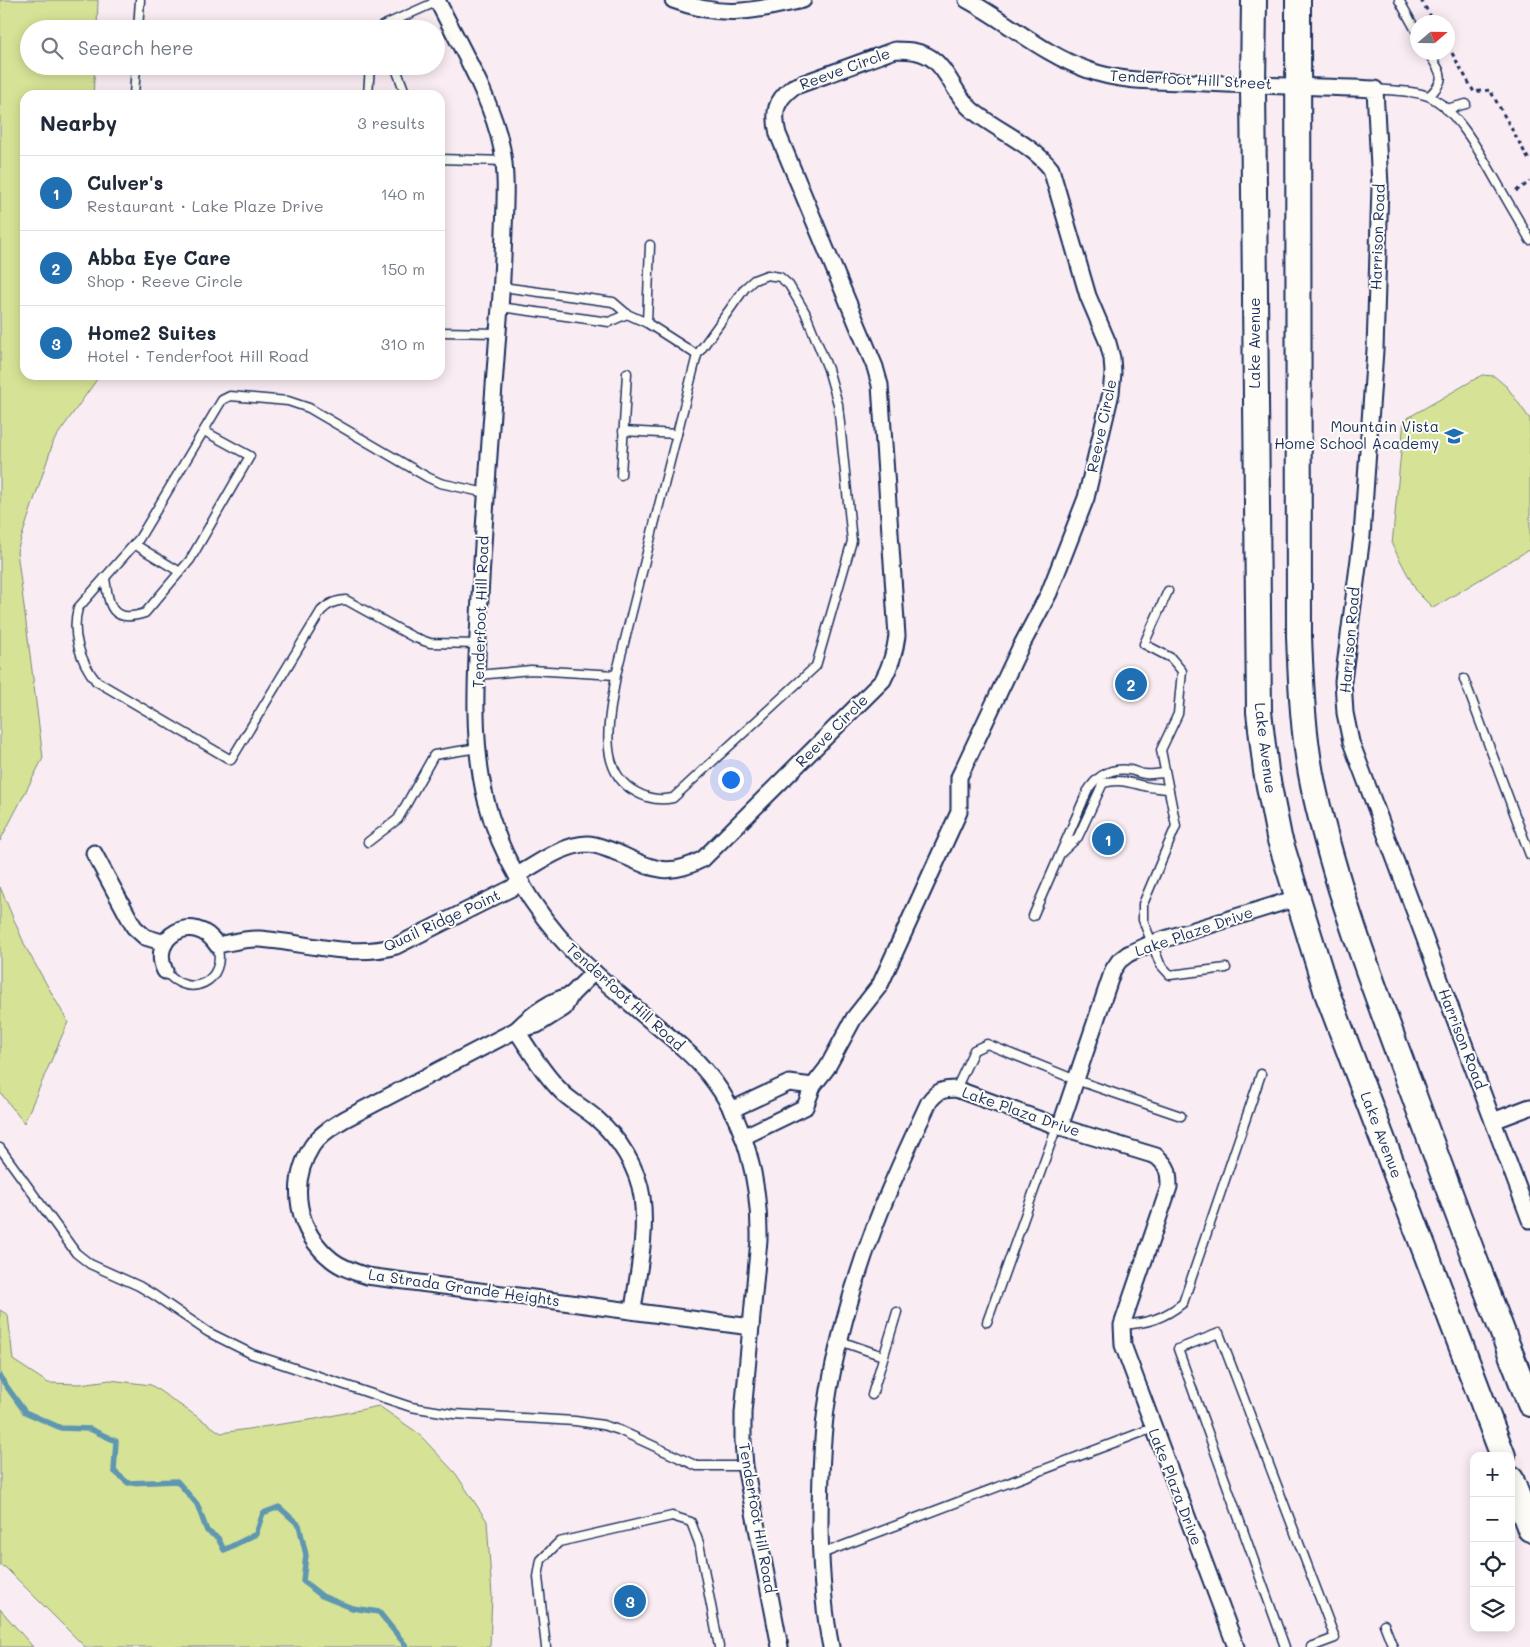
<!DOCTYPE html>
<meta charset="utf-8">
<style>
body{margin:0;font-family:Mali,sans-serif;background:#f6f6f7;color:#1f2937}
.controls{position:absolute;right:15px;bottom:15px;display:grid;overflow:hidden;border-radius:10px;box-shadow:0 2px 12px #0003}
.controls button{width:45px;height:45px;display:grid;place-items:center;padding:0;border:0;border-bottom:1px solid #e0e1e3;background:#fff;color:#1f2937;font:25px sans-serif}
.compass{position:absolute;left:1410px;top:15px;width:45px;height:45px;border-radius:50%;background:#fff;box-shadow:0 2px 12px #0003;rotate:70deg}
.you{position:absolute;left:730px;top:779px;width:18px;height:18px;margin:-12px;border:4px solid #fff;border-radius:50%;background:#1a73e8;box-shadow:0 0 0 8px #1a73e833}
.badge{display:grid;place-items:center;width:32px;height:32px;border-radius:50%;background:#1f6fb2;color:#fff;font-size:16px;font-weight:700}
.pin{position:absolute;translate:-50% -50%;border:2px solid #fff;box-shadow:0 1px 5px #0006}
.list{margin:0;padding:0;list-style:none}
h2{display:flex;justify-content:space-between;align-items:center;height:65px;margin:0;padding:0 20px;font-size:21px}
h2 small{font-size:16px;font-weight:400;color:#747a83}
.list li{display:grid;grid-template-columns:32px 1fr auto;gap:15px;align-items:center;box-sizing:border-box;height:75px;padding:0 20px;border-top:1px solid #e0e1e3}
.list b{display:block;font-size:19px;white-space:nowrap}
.list p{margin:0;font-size:16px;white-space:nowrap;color:#747a83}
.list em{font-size:16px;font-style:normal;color:#747a83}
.icon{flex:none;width:28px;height:28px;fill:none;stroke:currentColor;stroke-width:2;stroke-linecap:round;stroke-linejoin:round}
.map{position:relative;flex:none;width:1530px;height:1647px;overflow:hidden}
.search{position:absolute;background:#fff;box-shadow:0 2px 12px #0003;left:20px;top:20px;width:425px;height:55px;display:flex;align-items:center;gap:12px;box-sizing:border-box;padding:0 18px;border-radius:28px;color:#747a83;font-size:19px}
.panel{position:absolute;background:#fff;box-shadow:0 2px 12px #0003;left:20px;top:90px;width:425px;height:290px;border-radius:15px}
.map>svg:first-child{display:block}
</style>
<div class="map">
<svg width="1530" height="1647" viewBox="0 0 1530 1647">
<rect width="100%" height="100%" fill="#faecf3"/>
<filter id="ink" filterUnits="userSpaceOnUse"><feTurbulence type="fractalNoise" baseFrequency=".02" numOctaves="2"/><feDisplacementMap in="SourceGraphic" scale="10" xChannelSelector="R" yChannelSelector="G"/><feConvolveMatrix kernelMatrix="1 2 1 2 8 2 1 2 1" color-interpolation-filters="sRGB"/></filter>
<g filter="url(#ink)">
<g fill="#d6e396" stroke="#78897a">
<path d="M0,0H98L97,29H29V66H95L93,95H25V375H100L54,440L17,551L43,758L0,841Z"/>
<path d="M1482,375L1494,376L1507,387L1530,419V549L1433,608L1417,592L1392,545L1404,420Z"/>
<path d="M0,887L26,948L68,1022L24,1123L0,1092Z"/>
<path d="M0,1310L8,1315L13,1360L48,1383L80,1384L110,1380L151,1385L221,1433L316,1419L379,1406L418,1433L456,1474L487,1521L492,1596L490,1647H85L5,1567L0,1566Z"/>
<path d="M0,1609L33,1647H0Z"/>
</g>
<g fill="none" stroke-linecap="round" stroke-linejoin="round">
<path stroke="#5f97b1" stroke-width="5.5" d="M0,1377L25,1412L61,1428L90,1429L116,1441L114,1471L128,1483L177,1481L197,1504L207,1531L218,1538L224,1550L256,1534L263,1513L279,1507L299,1525L306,1555L303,1581L322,1596L352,1608L379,1612L407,1647"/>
<g stroke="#1b2f5e" stroke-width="11">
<g id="service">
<path d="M1399,0L1418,34"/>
<path d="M138,29L140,0"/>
<path d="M380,29V27L438,1"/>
<path d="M1428,52C1440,73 1449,77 1429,96"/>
<path d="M395,66L406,95"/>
<path d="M1375,89C1392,91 1412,90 1428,96C1457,108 1484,160 1499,186C1509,204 1520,222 1530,240"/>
<path d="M134,95L136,66"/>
<path d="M368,95L370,66"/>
<path d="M1446,109L1466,104"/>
<path d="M440,159L504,161"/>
<path d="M500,307L609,322L627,314"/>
<path d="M647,323L650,245"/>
<path d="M440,332L498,333"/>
<path d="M623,431L677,434"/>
<path d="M621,475L627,373"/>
<path d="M134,544L180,572"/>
<path d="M105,578C109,606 111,624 145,613L190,560L250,456L204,431"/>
<path d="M1168,591L1144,644L1171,658L1182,671L1178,714L1161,750L1176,826L1143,904V920L1160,964L1170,975L1226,968"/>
<path d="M478,644L430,643L413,637L346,600C335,601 329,603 321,611L231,760L96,681C80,661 71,633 78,608L139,539L222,400L230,396L288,401L309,408L427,477L440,483L486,493"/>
<path d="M478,675L531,670L616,675L697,355L647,323L627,314L613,302L502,287"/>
<path d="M616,675C611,712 594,770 636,792C648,799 659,801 673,798L816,666L852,541L838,404L828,369L805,312L789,285L780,277L767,275L754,280L745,288L697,355"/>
<path d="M1464,679L1530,855"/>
<path d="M368,842L398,819L434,755L478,748"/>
<path d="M1062,852L1078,837L1103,783C1120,779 1127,782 1144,786C1152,788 1160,788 1168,789"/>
<path d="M1033,916L1087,792C1096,777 1110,767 1130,770C1135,771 1140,774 1145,774C1151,775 1159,773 1165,773"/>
<path d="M165,971C189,1001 228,981 217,945"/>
<path d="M956,1089L974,1050L987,1044L1076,1080L1181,1116"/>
<path d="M0,1148L76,1253L90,1264L139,1286L154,1295L208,1332L252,1354L411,1407L454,1414L575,1421L603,1425L619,1430L697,1466H745"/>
<path d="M987,1322L1057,1126"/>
<path d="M1122,1325C1148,1323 1163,1319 1183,1303L1261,1074"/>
<path d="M840,1341L883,1356"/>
<path d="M872,1395L897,1312"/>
<path d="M821,1554L1153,1428"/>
<path d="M1384,1624L1393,1647"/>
<path d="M546,1647L538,1577L541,1560L559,1542L672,1516L691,1522L699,1543L719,1647"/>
<path d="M1285,1647L1178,1349L1219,1333L1335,1638L1311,1647"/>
</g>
</g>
<g stroke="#1b2f5e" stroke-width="19">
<g id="minor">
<path d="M437,0C460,46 492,99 502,149C507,176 505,203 504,230C503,260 502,289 499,319C492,411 485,504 480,597C477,661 470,737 486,800C500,856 533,910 573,952C593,973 616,991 639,1011C662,1031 689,1050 709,1075C746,1120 760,1183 759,1240L743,1413V1441L745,1466L780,1647"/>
<path d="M673,0C724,19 752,11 803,0"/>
<path d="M967,0C1008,22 1043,54 1088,70C1120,82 1155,81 1189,82C1251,86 1313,86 1375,89L1380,186L1375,350L1362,536L1343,681L1345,713L1351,742L1362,771L1530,1220"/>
<path d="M94,853L134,927L145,937L165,943"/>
<path d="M517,875C539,863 562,845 587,844C596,844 604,848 613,851C649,866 664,880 703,859L883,680C891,665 895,652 897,636L880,385L875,367L778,134C773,112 775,101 793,87L895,50C909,50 924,51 935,61C950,74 956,97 972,110C996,130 1032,144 1051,169L1088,296L1108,343L1112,358L1113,373L1111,393L1086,498L1049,593L1019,650L963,769L959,777V812L880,985L854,1018L827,1068L813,1086L805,1107L743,1137"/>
<path d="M165,971C148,937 194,910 217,945C230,943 245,938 259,939C304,942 351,959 396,946L522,883"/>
<path d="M594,972L571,995L564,1008L537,1025L516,1030L345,1119C333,1126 320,1134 312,1146C288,1184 297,1232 332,1260C342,1268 355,1272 367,1276L751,1327"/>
<path d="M516,1030C531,1052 545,1076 564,1094C574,1103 587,1110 597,1119C619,1138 638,1168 642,1197C647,1234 638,1273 633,1310"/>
<path d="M516,1030C532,1014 549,1001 571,995"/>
<path d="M731,1110L789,1083L813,1086"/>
<path d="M1493,1121L1530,1107"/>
<path d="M1060,1127L1113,970L1119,961L1128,954L1152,943L1297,898"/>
<path d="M831,1647C823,1609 821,1569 820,1530C820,1490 821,1449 826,1409C834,1353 852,1287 872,1234C888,1189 909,1145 929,1102C937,1091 943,1089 956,1089L1057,1126L1156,1156C1168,1166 1169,1171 1169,1187L1122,1325L1123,1345L1236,1647"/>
</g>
</g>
<g stroke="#1b2f5e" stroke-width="28">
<g id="primary">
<path d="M1254,0L1253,86L1259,712L1266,771L1279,837L1327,993L1503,1456"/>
<path d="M1298,0L1299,636C1301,687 1303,739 1314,789C1337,893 1376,993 1413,1093C1451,1197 1490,1300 1530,1404"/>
<path d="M1511,1479L1530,1529"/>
</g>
</g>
<g stroke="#1b2f5e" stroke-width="3" stroke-dasharray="4 4" stroke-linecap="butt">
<path d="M1421,0L1434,22"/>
<path d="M1448,46L1474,92L1490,90L1530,162"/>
<path d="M1516,191L1530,182"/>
</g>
<use href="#service" stroke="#fdfcf7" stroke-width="8"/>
<use href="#minor" stroke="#fdfcf7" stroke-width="15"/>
<use href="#primary" stroke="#fdfcf7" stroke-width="24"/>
</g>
</g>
<defs>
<g id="school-bare" transform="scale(1.5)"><path d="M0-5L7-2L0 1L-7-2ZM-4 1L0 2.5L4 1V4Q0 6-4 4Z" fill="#1f6fb2" stroke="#fdfcf7" stroke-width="2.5" paint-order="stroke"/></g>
</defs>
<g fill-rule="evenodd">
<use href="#school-bare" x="1454" y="436"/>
</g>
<g text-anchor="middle" stroke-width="4" stroke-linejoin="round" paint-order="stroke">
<g font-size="15" fill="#1b2f5e" stroke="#fdfcf7">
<text transform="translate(845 69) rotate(-20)" y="5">Reeve Circle</text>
<text transform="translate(1191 80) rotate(3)" y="5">Tenderfoot Hill Street</text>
<text transform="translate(1378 237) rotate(-88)" y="5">Harrison Road</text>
<text transform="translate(1255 343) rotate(-90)" y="5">Lake Avenue</text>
<text transform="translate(1102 426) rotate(-78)" y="5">Reeve Circle</text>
<text transform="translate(481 612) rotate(-88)" y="5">Tenderfoot Hill Road</text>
<text transform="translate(1350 640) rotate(-85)" y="5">Harrison Road</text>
<text transform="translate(832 731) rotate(-45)" y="5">Reeve Circle</text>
<text transform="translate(1265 748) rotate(83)" y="5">Lake Avenue</text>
<text transform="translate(442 921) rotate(-25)" y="5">Quail Ridge Point</text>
<text transform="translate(1194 932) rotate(-19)" y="5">Lake Plaze Drive</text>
<text transform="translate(625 997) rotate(42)" y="5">Tenderfoot Hill Road</text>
<text transform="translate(1462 1039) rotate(69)" y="5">Harrison Road</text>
<text transform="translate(1021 1112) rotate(19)" y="5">Lake Plaza Drive</text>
<text transform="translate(1381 1135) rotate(69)" y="5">Lake Avenue</text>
<text transform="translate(464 1288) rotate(8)" y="5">La Strada Grande Heights</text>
<text transform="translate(1175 1487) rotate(69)" y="5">Lake Plaza Drive</text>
<text transform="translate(757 1518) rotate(80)" y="5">Tenderfoot Hill Road</text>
</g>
<g font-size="15" fill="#1b2f5e" stroke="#fdfcf7" text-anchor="end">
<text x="1439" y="432">Mountain Vista<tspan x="1439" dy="17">Home School Academy</tspan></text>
</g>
</g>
</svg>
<div class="controls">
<button>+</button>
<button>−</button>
<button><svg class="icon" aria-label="locate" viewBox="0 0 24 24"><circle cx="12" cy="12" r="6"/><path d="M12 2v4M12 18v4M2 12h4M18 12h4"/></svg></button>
<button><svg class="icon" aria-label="layers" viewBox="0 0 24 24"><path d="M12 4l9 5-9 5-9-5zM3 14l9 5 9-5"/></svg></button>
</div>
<svg class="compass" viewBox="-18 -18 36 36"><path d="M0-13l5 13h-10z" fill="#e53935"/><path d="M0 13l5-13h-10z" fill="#747a83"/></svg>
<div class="you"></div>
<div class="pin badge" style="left:1108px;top:839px">1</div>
<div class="pin badge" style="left:1131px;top:684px">2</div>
<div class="pin badge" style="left:630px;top:1601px">3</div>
<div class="search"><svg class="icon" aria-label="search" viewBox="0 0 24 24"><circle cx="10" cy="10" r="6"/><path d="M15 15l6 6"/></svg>Search here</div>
<section class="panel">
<h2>Nearby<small>3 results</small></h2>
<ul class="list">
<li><span class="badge">1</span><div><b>Culver's</b><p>Restaurant · Lake Plaze Drive</p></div><em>140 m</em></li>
<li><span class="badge">2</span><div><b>Abba Eye Care</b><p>Shop · Reeve Circle</p></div><em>150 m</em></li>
<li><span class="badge">3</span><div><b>Home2 Suites</b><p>Hotel · Tenderfoot Hill Road</p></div><em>310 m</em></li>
</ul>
</section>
</div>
